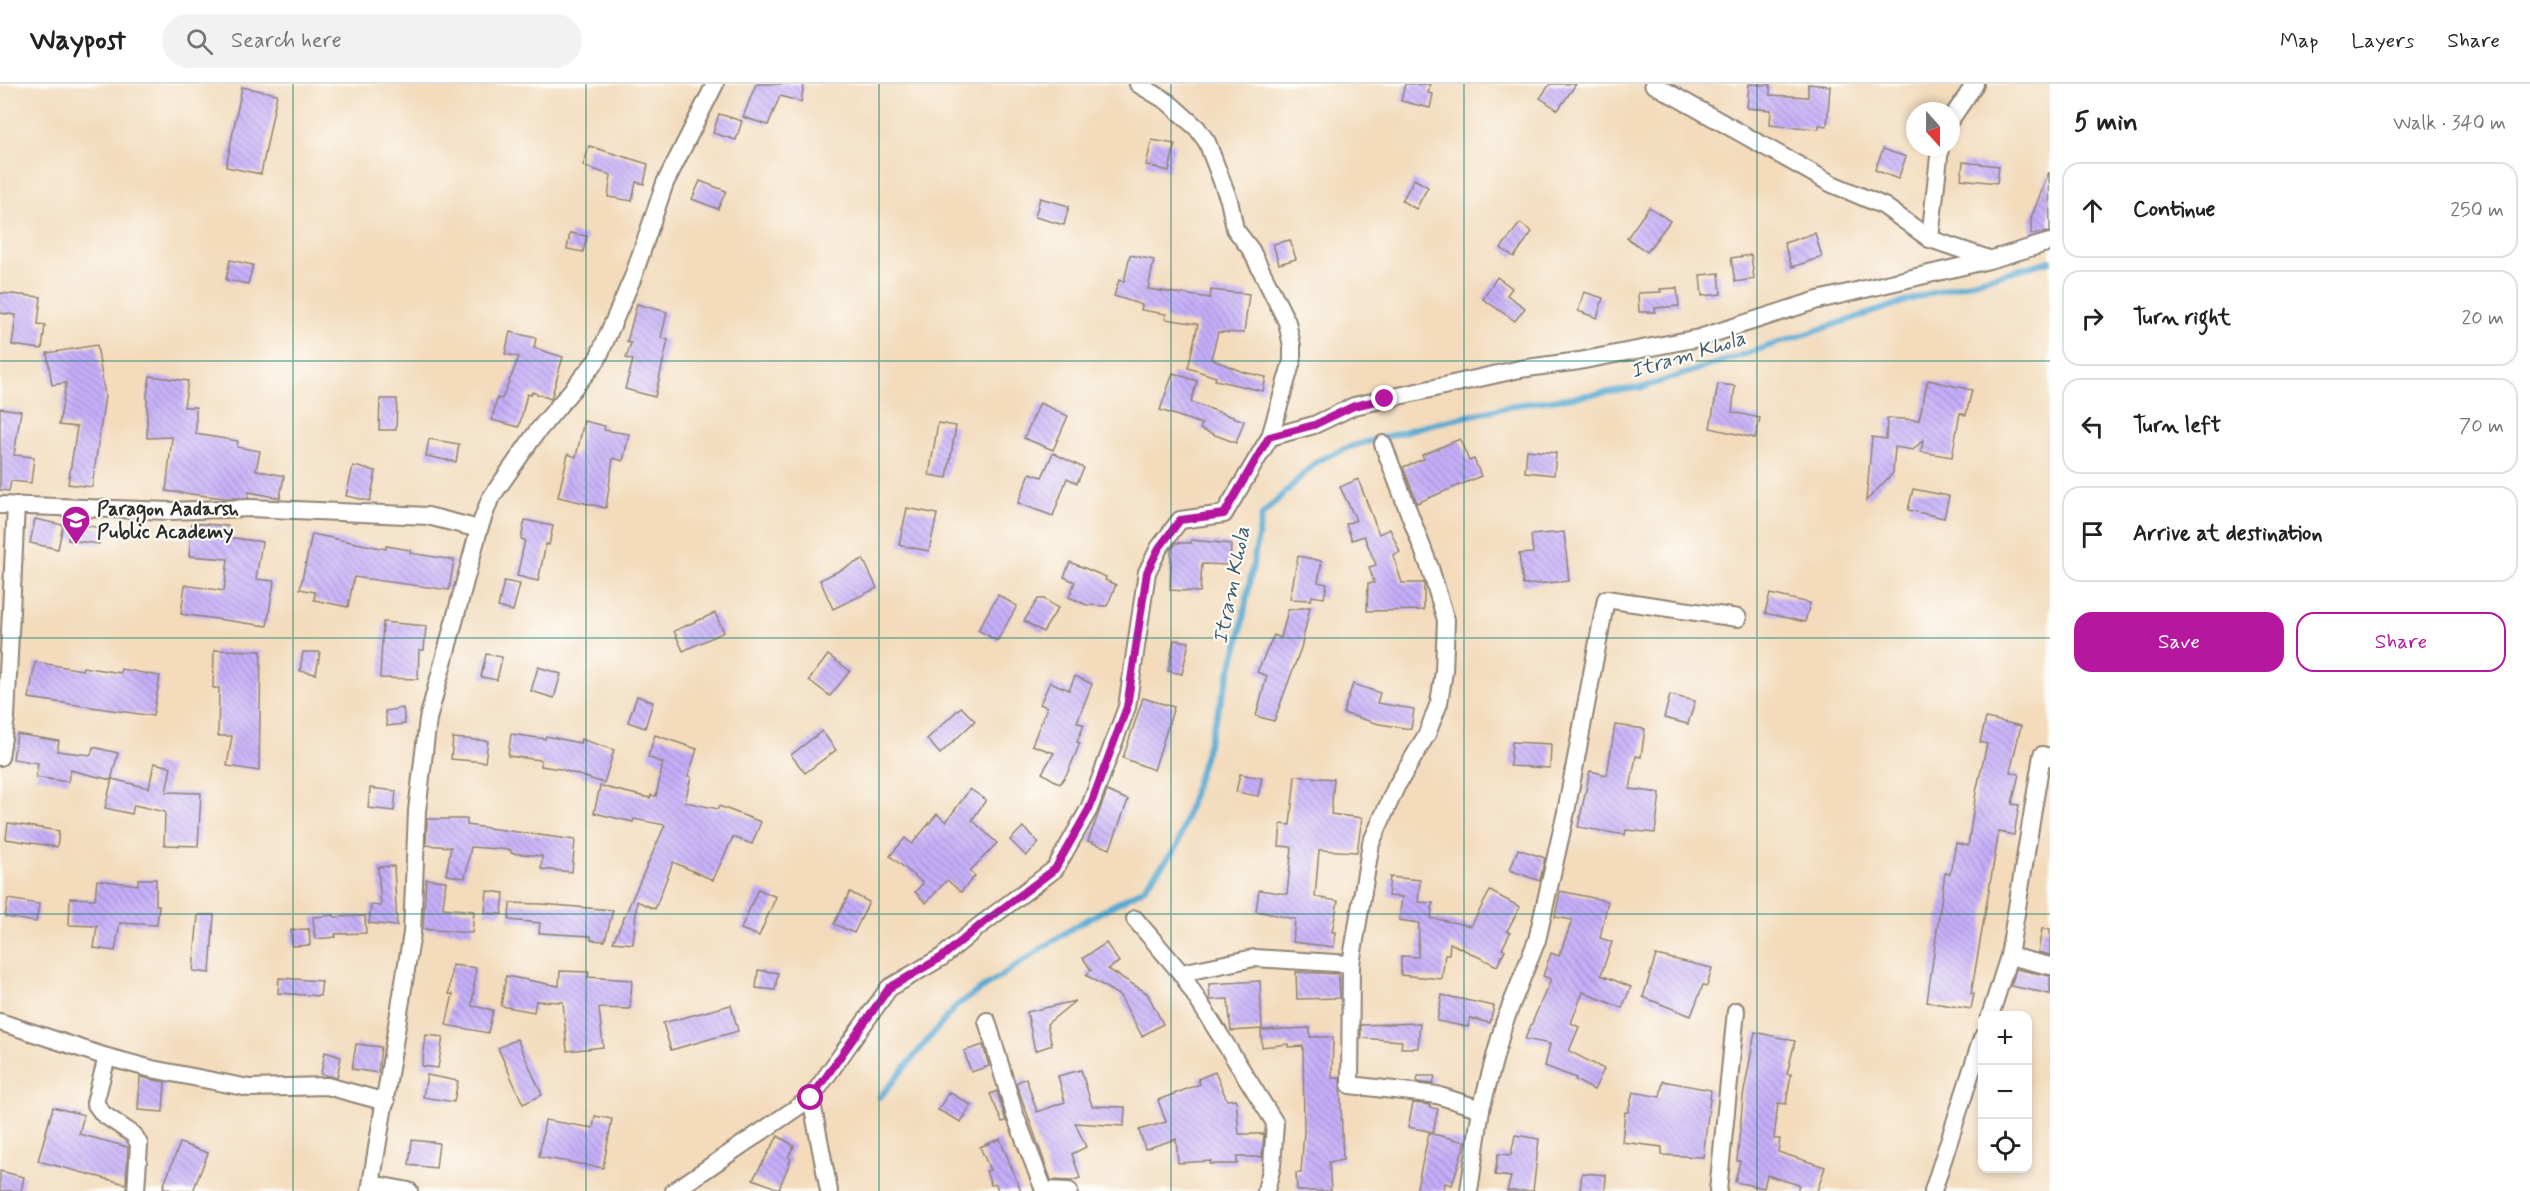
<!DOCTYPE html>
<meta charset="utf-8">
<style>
body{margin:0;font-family:Mynerve,sans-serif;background:#f2f2f2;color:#222}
.controls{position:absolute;right:18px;bottom:18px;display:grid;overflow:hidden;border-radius:12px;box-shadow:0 3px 9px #0003}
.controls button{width:54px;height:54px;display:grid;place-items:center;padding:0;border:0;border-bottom:2px solid #e0e0e0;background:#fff;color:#222;font:30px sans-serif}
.compass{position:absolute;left:1906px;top:18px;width:54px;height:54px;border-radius:50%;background:#fff;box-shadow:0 3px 9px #0003;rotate:159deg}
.stop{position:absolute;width:18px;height:18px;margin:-14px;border:4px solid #b5179e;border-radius:50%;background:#fff}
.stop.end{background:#b5179e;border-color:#fff;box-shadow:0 2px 6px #0008}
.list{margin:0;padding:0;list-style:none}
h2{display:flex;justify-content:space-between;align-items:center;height:78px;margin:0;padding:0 24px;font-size:26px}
h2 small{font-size:20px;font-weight:400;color:#767676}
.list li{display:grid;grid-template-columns:39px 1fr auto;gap:18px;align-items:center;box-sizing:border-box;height:96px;margin:0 12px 12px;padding:0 12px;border:2px solid #e0e0e0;border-radius:18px}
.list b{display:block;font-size:22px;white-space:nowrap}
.list em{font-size:20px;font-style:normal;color:#767676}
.actions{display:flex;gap:12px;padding:18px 24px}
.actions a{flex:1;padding:14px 0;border:2px solid #b5179e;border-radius:18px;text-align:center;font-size:21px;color:#b5179e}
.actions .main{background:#b5179e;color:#fff}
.icon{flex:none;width:33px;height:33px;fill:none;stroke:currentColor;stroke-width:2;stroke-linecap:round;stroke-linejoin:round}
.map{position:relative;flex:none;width:2050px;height:1107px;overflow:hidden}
header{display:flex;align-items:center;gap:36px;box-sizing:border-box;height:84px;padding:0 30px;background:#fff;border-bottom:2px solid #e0e0e0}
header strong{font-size:28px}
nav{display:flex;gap:33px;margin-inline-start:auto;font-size:21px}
.search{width:420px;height:54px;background:#f2f2f2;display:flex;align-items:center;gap:15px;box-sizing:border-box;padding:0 21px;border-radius:33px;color:#767676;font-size:22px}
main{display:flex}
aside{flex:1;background:#fff}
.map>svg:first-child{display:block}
</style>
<header>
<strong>Waypost</strong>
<div class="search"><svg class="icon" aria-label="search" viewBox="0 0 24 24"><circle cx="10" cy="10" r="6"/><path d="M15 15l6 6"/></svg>Search here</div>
<nav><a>Map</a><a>Layers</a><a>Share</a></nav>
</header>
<main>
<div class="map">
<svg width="2050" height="1107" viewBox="0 0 2050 1107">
<defs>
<pattern id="building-back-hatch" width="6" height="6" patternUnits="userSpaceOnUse" patternTransform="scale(1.5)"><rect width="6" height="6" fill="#c6aff9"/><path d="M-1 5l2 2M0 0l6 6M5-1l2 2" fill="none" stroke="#a18fca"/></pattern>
</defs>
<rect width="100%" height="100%" fill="#fdfcf7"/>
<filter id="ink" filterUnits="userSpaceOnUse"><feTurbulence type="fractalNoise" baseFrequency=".0167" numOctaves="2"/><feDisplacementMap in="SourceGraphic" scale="12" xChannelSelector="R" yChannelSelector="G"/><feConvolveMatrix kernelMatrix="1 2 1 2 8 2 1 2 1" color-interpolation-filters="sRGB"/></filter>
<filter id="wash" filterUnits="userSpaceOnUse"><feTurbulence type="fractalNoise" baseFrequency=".008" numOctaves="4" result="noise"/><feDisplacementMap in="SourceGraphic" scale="24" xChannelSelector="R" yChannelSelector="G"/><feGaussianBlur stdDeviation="1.35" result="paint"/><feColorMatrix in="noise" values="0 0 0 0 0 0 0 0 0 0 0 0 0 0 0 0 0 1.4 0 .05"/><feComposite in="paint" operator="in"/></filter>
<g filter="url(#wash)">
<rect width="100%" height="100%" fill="#f3dbbc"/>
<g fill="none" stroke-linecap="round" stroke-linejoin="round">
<path stroke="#57a9d2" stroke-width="6" d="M880,1013L957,921L1077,841L1143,805L1177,763L1239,557L1262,431L1317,377L1349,363L1428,341L1516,321L1644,303L1931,209L2050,177"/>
</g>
<g id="blocks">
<g fill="url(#building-back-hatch)">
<path d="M756,0H804L801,18L780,12L768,41L743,33Z"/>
<path d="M1405,0H1430L1428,9L1433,10L1430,24L1401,17Z"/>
<path d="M1550,0H1576L1558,26L1540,14Z"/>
<path d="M1749,0L1770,1V11L1808,13V0L1830,2L1827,42L1819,41V45L1770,41L1771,26L1747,24Z"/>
<path d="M242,3L277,10L261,90L226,83Z"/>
<path d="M719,30L742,37L736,56L713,49Z"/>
<path d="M1152,56L1175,60L1169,87L1146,81Z"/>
<path d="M589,62L648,80L644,100L636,98L632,117L608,113L611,91L583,82Z"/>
<path d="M1883,65L1906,73L1898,95L1875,86Z"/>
<path d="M1963,78L1999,82L1997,99L1961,95Z"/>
<path d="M2049,88L2050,148L2031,150V134Z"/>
<path d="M1414,95L1428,103L1416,125L1402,117Z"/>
<path d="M700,97L726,107L718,125L692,115Z"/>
<path d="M1040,114L1069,122L1064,141L1035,133Z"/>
<path d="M1649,123L1670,137L1647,168L1627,154Z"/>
<path d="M1520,139L1532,148L1514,173L1501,164Z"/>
<path d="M570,149L587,152L583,168L567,165Z"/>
<path d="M1815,149L1822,173L1792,183L1784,159Z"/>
<path d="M1290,156L1296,175L1279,180L1273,160Z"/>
<path d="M1130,171L1154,176L1148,205L1210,214L1211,206L1249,210L1244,249L1218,248L1211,275L1243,288L1266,293L1263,307L1215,296L1216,293L1188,284L1198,240L1165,235L1166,230L1141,226L1142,221L1114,212L1119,196L1124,198Z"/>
<path d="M1751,171L1754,195L1735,198L1731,174Z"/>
<path d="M230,176L253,181L248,200L226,196Z"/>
<path d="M1719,189L1721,210L1702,212L1700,191Z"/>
<path d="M1497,193L1512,204L1507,211L1525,224L1515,237L1483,215Z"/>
<path d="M1677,204L1679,222L1655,224V228H1639L1638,209L1661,208L1660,205Z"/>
<path d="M1584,208L1603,214L1597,234L1578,227Z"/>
<path d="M0,209L41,213L38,240L45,241L42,265L12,261L16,231L0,229Z"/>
<path d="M637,220L667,228L661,254L668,256L655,313L625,305L633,276L626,274L631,259L627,258Z"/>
<path d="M510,248L536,254L534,264L563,273L551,315L532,308L531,311L527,310L519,343L492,336L497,314L502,315L519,273L505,270Z"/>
<path d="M97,261L105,312L92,403L68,400L77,343L59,341L66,299L52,301L47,269Z"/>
<path d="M1173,289L1197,297L1191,318L1244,337L1236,359L1200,345L1202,340L1160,326Z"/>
<path d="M150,292L188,297L184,323H196V350L238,357L237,363L260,367L256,386L284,392L280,414L249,408L248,414H224L166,407L172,353L147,354V311Z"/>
<path d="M1928,296L1972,306L1966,331L1960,329L1952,373L1921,368L1923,356L1913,366L1895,363L1893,389L1866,417L1872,353L1886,355L1887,334L1919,336Z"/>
<path d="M1718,300L1735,302L1732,328L1760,334L1755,354L1710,344Z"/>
<path d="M380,315H397L396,346H379Z"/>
<path d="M1040,319L1068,332L1053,366L1024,354Z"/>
<path d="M0,324L21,327L14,371L34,373L31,399L11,397L9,407L0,406Z"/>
<path d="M584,337L605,342L604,346L629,350L623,377L613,374L606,424L558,413L568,370L576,373Z"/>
<path d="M938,339L956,342L947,394L929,391Z"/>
<path d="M429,355L459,360L456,378L426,372Z"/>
<path d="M1460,355L1469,377L1474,375L1481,392L1417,419L1403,383L1424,375L1422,371Z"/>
<path d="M1527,366L1556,369L1554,391L1525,388Z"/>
<path d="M1053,369L1084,384L1077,399L1067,394L1053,432L1018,419L1030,389L1042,393Z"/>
<path d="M353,382L376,387L370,417L346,412Z"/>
<path d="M1358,395L1379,450L1390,445L1400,468L1393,471L1402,499H1424V526L1367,527L1368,499H1374L1369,483L1376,481L1364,452L1352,456L1346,440L1356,436L1340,403Z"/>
<path d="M1913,405L1949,412L1944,434L1908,426Z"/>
<path d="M907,424L937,430L929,467L899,461Z"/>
<path d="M35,435L63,441L58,465L30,459Z"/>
<path d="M525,436L553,442L549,461L546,460L538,497L517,492L525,456L521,455Z"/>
<path d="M71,439L102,444L99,460L68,456Z"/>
<path d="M192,439L228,442L227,453L262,458L256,495L274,497L267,542L181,530L185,501L224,507L228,475L189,472Z"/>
<path d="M1564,448L1569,497L1523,501L1519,470L1533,469L1531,451Z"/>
<path d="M312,450L386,465V462L411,466L410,469L454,476L449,506L354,493L348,523L314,516L315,508L300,505Z"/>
<path d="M1191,456L1231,460L1230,481L1202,480L1200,508L1170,506L1171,466L1176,459H1191Z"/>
<path d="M1298,472L1322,477L1318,498L1327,500L1324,514L1312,512L1311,516L1290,515Z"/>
<path d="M863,475L877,504L833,525L820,496Z"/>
<path d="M1070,478L1106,493L1105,496L1116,501L1107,522L1087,521L1069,513L1075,498L1064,493Z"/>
<path d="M504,497L520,500L513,527L498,523Z"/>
<path d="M1770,510L1810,519L1805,538L1765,529Z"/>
<path d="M998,511L1017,522L997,557L978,546Z"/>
<path d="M1038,515H1044L1058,524L1043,548L1024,537Z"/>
<path d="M1310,523L1301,564L1274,637L1256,632L1267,592L1257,588L1274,551L1281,554L1288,526Z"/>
<path d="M715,529L724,548L683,567L674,547Z"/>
<path d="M383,538L426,542L424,566H419L418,595L380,594Z"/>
<path d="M1174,556L1189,558L1182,590L1168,587Z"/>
<path d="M214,566L261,567L259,687L227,682L232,652H218L219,604H213Z"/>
<path d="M303,568H320L316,590L300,587Z"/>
<path d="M486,570L502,573L497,596L481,593Z"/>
<path d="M828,571L850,587L830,612L809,596Z"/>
<path d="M35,578L82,586L83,583L120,589L121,585L160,592L153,632L29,614Z"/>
<path d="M538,583L561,590L554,614L531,607Z"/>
<path d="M1075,592L1092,600L1077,638L1084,641L1077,658L1080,659L1068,688L1060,700L1042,689L1054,669L1032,661L1047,623L1040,620L1050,598L1069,606Z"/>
<path d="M1353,600L1380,609L1377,619L1414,625L1411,645L1379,640L1343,629Z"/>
<path d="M1670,611L1695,617L1688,640L1664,634Z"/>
<path d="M637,612L653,618L645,644L628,638Z"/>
<path d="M1143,614L1174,623L1154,686L1123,674Z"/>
<path d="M961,623L975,637L940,670L927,655Z"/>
<path d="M403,624L405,640L387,642L385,627Z"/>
<path d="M1986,634L2021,642L2010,688L2019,690L2012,720L2019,721L2014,751L1999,748L1971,910H1974L1971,925L1927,918L1945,789L1950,790L1956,759L1968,762L1976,708L1987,660L1980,658Z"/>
<path d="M1615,641L1645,645L1641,673L1636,672L1630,705L1660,709L1655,749L1626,746L1625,751L1578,743L1590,687L1607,691Z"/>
<path d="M822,647L836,666L805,689L791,671Z"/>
<path d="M17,650L59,657L57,667L91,671L93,663L118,669L111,696L70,686L68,698L36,693L38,679L13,675Z"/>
<path d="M511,650L545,655L546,652L580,659L581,655L614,666L604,699L560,685L541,682V676L508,672Z"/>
<path d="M655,651L697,665L688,692L691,693L685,718L718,725L719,722L761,738L752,760L733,753L713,796L673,778L655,825L637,817L633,860L613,858L665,741L634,735L633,738L594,729L600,702L650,714L651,711L656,712L663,679L648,673Z"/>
<path d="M453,654L488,657L485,678L451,675Z"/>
<path d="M1512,658L1551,660L1550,684L1510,682Z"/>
<path d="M154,679L171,683L166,708L201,709L198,762L164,761L165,728L134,721L132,730L105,724L112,695L149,704Z"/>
<path d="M1240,690L1262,694L1258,712L1236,708Z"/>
<path d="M1295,692L1334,695L1331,730L1362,734L1357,768L1319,766L1315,813L1338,817L1332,848H1335L1334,863L1293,858L1295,835L1256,827L1259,806L1287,810L1292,763L1279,762L1281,740L1290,741Z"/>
<path d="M370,704L396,707L394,727L368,724Z"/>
<path d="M970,705L986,716L972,736L997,759L970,787L975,792L961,808L947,796L926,819L915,808L923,799L890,772L905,754L912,760L937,730L946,738Z"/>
<path d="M1107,707L1128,716L1110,765L1088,757Z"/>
<path d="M427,735H467V741L575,756L572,788L541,785L542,772L511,769V766L471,763L465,794L446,791L451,763L426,761Z"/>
<path d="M8,739L59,747L57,763L6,755Z"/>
<path d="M1023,743L1039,759L1026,772L1010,756Z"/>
<path d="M1518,765L1545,774L1540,797L1510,786Z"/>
<path d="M394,782L397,842L369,839L371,821L381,822L378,783Z"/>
<path d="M1390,793L1420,796L1418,818L1433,819L1431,834L1471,842L1490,807L1520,823L1507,847L1510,849L1502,865L1505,866L1497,882L1450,859L1449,870H1445L1442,895L1401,891V872L1418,873L1419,839L1399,836L1402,813L1388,812Z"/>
<path d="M138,795H156V821H159L157,841L120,839L115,867L94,864L97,842L69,841L70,814L95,815L97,796L138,801Z"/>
<path d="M426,795L446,797L443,824L474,827L472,849L423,845Z"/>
<path d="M758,805L776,813L759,852L741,845Z"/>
<path d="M487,807L504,809L502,830L485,829Z"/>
<path d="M1560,807L1608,817L1600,854L1612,858L1601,891L1631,903L1622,924L1583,908L1571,939L1579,943L1569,967L1604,985L1594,1006L1575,996L1576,994L1545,982L1550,960L1525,955L1551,895L1543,892L1551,869L1559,872L1572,836L1555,833Z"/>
<path d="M850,808L869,818L854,849L834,840Z"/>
<path d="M8,815L39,820L36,838L5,833Z"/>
<path d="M510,819L541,820L613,826L605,857L591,856V852L539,849L540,839L509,836Z"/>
<path d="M198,831H214L210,889L193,887Z"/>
<path d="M334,831V833L365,832L366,849L335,850L336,853L315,855L313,833Z"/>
<path d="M309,845L310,861L292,862L291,846Z"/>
<path d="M2042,845H2050V871L2038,868Z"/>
<path d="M1106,859L1119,878L1108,885L1147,909L1163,940L1142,952L1120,912L1086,891L1091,886L1083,874Z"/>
<path d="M1656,871L1712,884L1707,902L1703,901L1691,932L1643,913Z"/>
<path d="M452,881L476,884L472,922L493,926L488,949L446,941L453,910H449Z"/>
<path d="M2016,885L2050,892V910L2011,902Z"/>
<path d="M758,886L778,889L775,906L756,904Z"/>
<path d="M560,887L589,888L588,893L632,896L630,925L599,924L603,963L567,967L563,918L536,917L534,928L501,922L506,892L559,902Z"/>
<path d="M1296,888L1339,890L1340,914L1297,915Z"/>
<path d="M279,894L322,897L320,912L278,909Z"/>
<path d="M1260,897L1262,945L1231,947L1228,915L1210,916L1209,900Z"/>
<path d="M1442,911L1494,922L1490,939L1470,934L1468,943L1437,937Z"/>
<path d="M1075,917L1047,940L1052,961L1035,967L1027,928Z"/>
<path d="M731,921L738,947L671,966L663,939Z"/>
<path d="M1420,939L1418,964H1401L1402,957L1361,954V941Z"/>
<path d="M1310,944V953H1333L1332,994H1340L1343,1076L1329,1078L1331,1107H1297L1296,1089H1301L1304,1047L1303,962L1288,963V960L1262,963L1261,946Z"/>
<path d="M1755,948L1795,957L1787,990H1791L1786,1020L1778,1019L1774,1055H1780L1778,1068L1825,1083L1817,1107H1797L1799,1101L1767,1091L1764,1104L1735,1098L1740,1077H1737L1743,1013Z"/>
<path d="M426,951L443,953L438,984L422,982Z"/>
<path d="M517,955L542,1011L523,1020L498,964Z"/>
<path d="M356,960L381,963L378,989L352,985Z"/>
<path d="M983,961L989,982L971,988L964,967Z"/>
<path d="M325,968L341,973L337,994L321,990Z"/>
<path d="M1081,986L1092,1022L1125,1023L1124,1042L1075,1039L1086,1063L1072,1070L1080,1094L1071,1097L1051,1096L1016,999L1026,994L1037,1028L1065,1018L1058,992Z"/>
<path d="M1215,988L1227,1016L1236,1015L1239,1050H1264L1262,1073H1237V1080H1210L1211,1077L1178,1079L1176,1055L1145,1065L1139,1046L1166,1038L1158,1016L1200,1000L1198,995Z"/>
<path d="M427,991L458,997L454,1018L423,1013Z"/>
<path d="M1418,992H1435L1433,1000L1417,998Z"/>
<path d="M140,993L165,998L163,1028L138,1026Z"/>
<path d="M1663,997L1711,1006L1703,1073L1662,1071V1063L1622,1058L1625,1028H1628L1633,1008L1660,1013Z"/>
<path d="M997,1007L1006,1037L1002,1038L990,1010Z"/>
<path d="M949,1008L971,1021L961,1038L938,1026Z"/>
<path d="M1413,1019L1430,1021L1429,1023L1438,1025L1433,1048L1408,1043Z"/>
<path d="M53,1023L84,1031L79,1050L128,1063L126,1100L38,1077Z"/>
<path d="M595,1032L612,1035L603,1084L539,1073L545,1036L593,1044Z"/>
<path d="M1429,1049L1465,1058L1452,1101L1445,1099L1444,1107H1416Z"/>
<path d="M1515,1051L1539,1055L1533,1107H1507L1511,1093L1495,1091L1498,1070L1511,1071Z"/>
<path d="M778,1052L794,1062L788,1073L791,1075L779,1105L753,1095Z"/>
<path d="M1000,1055L1021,1107H998L996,1100L991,1101L986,1087L990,1086L980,1063Z"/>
<path d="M412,1056L439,1059L436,1084L409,1081Z"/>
<path d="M180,1059L208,1069L193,1107H174L163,1103Z"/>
<path d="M0,1087L24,1093L21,1107H0Z"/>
<path d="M1582,1089L1606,1091L1605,1107H1580Z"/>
</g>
</g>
</g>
<g filter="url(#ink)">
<use href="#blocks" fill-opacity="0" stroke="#8f8374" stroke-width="1.5"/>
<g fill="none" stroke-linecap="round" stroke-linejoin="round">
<g stroke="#8f8374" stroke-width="20">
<g id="minor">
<path d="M1138,0L1168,18L1197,44L1207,58L1229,116L1235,145L1251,166L1287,238L1292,262V277L1270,353"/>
<path d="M1653,0L1832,100L1884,122L1930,155"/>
<path d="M1951,35L1975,0"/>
<path d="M1940,63L1930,155L1989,175"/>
<path d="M1383,360L1430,484L1446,536L1444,587L1439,619L1427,650L1396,703L1371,759L1351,880L1350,1001L1437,1011L1481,1025"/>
<path d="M0,421L170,427L250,424L428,432L479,445"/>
<path d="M0,673L6,633L16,421"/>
<path d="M1135,835L1181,889L1275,1039L1272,1082L1266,1107"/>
<path d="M2009,872L2050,882"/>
<path d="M1181,889L1254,874L1351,880"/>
<path d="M1990,932L2009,872L2042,671L2050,673"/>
<path d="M987,937L1015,1031L1044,1106L1069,1107"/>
<path d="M0,938L107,973L152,985L249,1004L327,1002L386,1018"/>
<path d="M107,973L95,1019L103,1030L134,1051L139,1060L136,1107"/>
<path d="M811,1014L829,1107"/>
<path d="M372,1100L409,1107"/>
<path d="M370,1107L412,849L417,727L428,635L479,445L490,415L536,349L597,276L633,193L665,99L715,0"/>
<path d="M674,1107L811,1014L889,904L942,873L978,843L1055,785L1089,725L1127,623L1147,488L1159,464L1180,436L1224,430L1270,353L1314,341L1354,322L1520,285L1579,277L1699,254L1818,216L1989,176L2050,158"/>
<path d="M1469,1107L1481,1025L1504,939L1537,856L1566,728L1606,515L1738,534"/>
<path d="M1718,1107L1736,927"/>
<path d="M1933,1107L1982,954"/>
</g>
</g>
<use href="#minor" stroke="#fff" stroke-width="16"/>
</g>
</g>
<g fill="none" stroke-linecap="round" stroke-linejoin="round" filter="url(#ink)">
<path stroke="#b5179e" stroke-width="8" d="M811,1014L889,904L942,873L978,843L1055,785L1089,725L1127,623L1147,488L1159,464L1180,436L1224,430L1269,353L1314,341L1354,322L1385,315"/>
</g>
<path fill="none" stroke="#0f766e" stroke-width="1.5" stroke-opacity="0.55" d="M293,0V1107M586,0V1107M879,0V1107M1171,0V1107M1464,0V1107M1757,0V1107M0,277H2050M0,554H2050M0,830H2050"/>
<defs>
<g id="school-pin" transform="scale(1.5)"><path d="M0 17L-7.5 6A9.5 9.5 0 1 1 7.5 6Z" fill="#b5179e" stroke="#fdfcf7"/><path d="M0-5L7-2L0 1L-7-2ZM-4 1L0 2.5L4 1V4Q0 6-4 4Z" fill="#fff"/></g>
</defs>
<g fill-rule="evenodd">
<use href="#school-pin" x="76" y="436"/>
</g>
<g text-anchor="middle" stroke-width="4.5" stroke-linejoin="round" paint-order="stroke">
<g font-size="20" font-weight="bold" fill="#2b2b2b" stroke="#fdfcf7" text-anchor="start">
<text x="97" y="431">Paragon Aadarsh<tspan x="97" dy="23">Public Academy</tspan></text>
</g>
<g font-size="21" font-style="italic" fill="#3d5d6e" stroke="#fdfcf7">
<text transform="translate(1688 270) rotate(-17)" y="7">Itram Khola</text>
<text transform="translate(1231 501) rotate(-79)" y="7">Itram Khola</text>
</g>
</g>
</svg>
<div class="controls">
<button>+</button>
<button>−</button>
<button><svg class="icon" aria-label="locate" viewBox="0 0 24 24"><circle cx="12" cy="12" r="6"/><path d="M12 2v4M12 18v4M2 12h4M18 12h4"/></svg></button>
</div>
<svg class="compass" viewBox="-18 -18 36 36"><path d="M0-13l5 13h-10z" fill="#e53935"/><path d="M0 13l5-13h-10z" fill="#767676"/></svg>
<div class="stop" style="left:811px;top:1014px"></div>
<div class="stop end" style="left:1385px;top:315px"></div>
</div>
<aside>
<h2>5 min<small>Walk · 340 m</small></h2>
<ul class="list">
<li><svg class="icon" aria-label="ahead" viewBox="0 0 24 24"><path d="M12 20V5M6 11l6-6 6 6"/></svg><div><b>Continue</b></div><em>250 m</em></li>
<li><svg class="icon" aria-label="right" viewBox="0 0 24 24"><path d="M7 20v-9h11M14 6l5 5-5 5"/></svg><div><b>Turn right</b></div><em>20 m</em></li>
<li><svg class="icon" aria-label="left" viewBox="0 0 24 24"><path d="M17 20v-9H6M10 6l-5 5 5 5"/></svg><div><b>Turn left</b></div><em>70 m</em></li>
<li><svg class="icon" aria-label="arrive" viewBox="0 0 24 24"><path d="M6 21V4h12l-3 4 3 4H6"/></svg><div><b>Arrive at destination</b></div></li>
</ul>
<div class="actions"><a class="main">Save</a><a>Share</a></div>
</aside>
</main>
